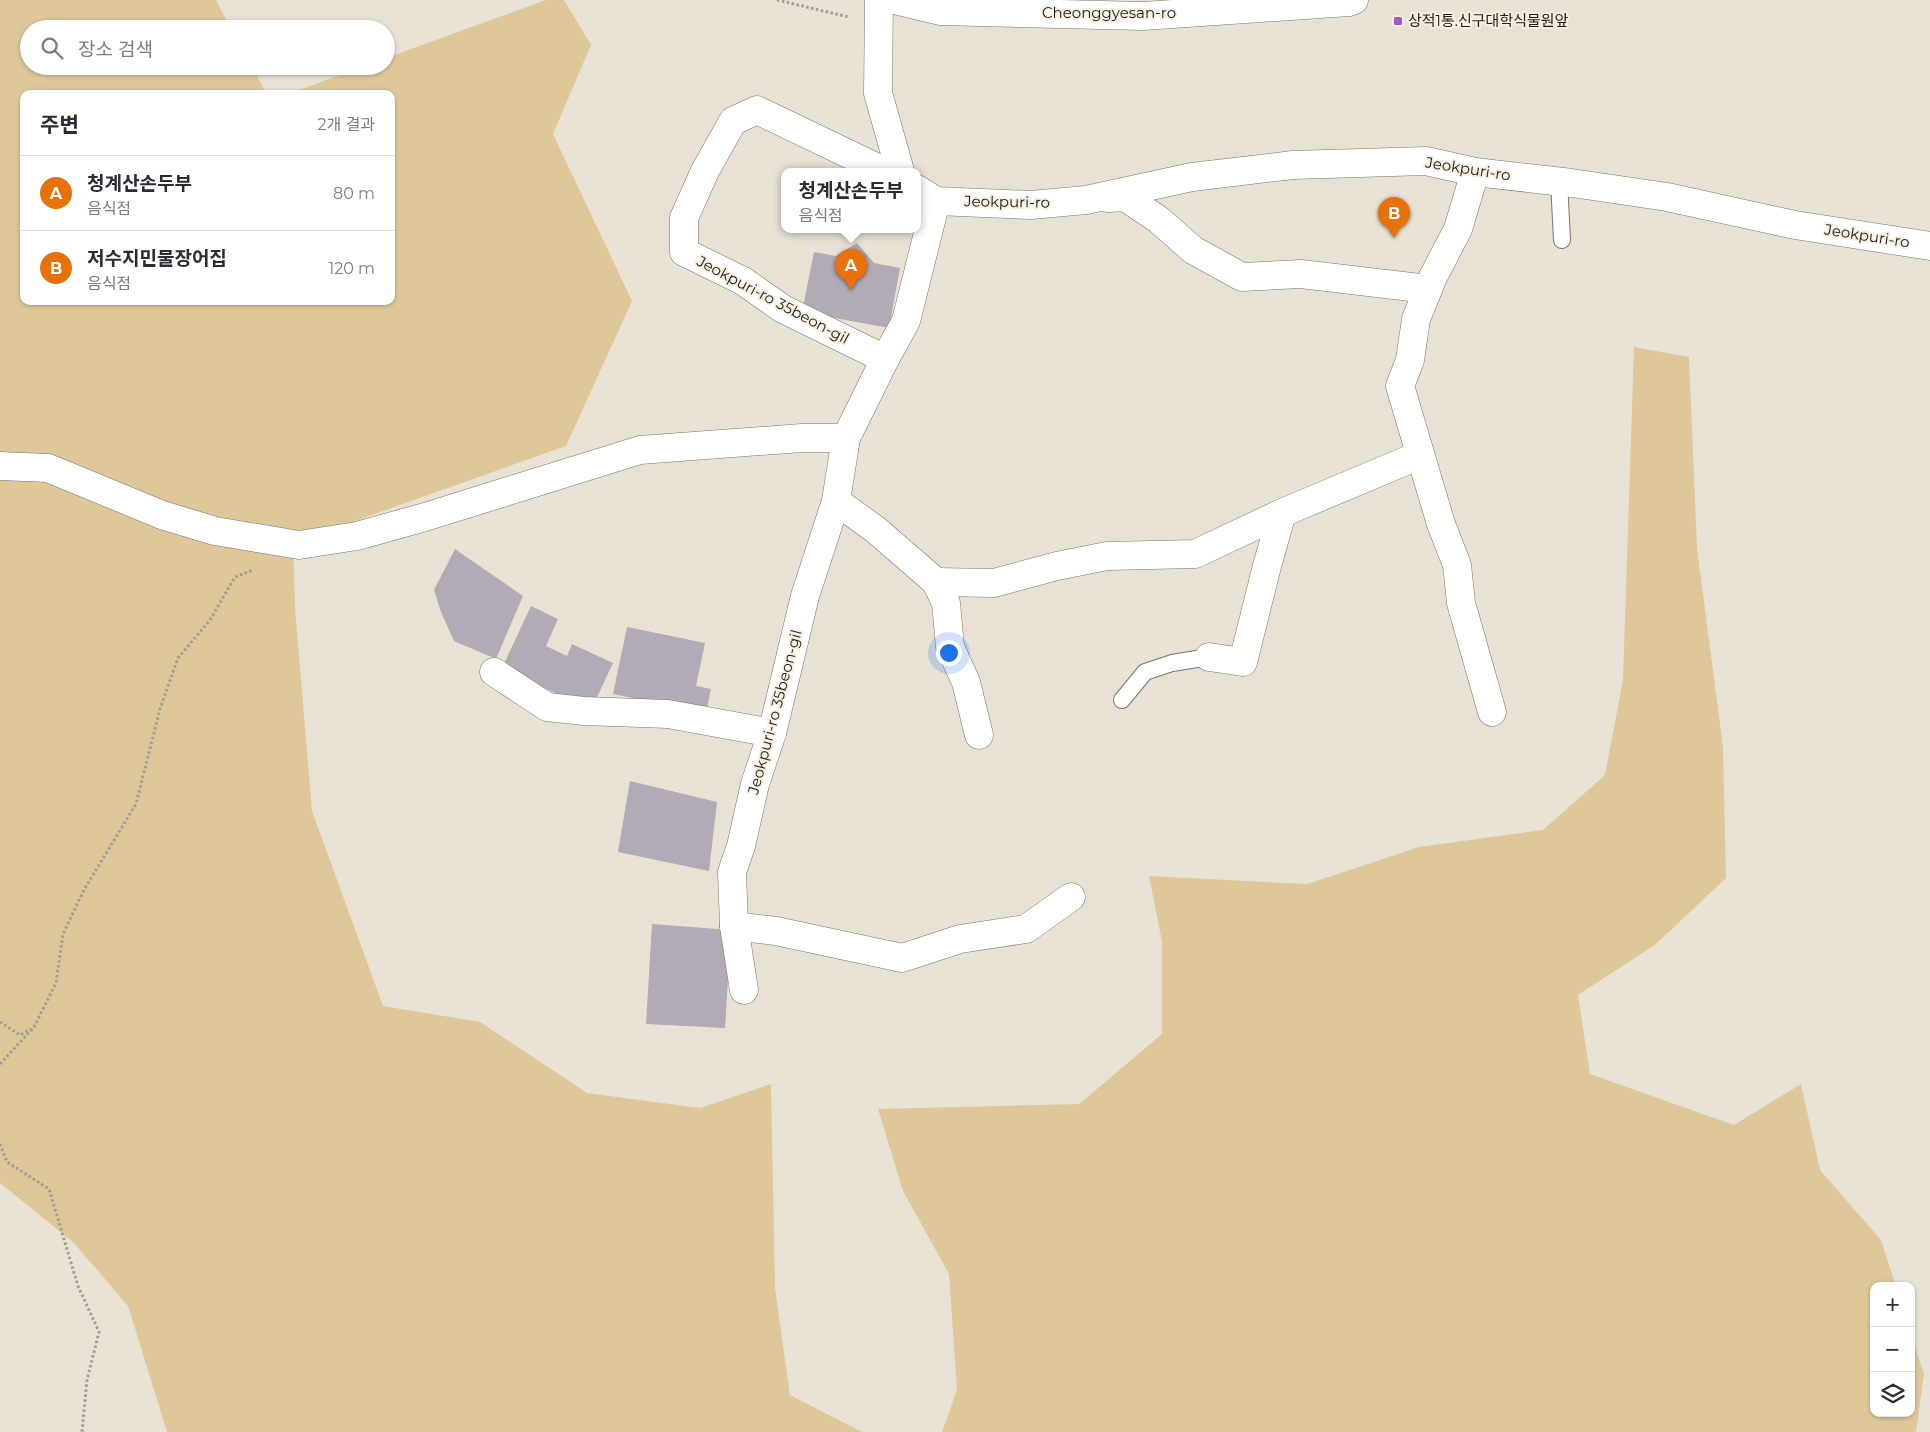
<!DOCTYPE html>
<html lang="ko">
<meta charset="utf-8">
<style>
body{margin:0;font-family:Montserrat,"Noto Sans KR",sans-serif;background:#f2f2f3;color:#2b2b33}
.controls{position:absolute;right:15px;bottom:15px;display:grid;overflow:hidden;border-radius:10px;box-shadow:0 1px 4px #0004}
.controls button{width:45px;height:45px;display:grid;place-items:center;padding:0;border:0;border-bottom:1px solid #e1e1e2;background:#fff;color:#2b2b33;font:25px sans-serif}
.you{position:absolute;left:948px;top:652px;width:18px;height:18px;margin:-12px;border:4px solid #fff;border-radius:50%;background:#1a73e8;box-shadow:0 0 0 8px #1a73e833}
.badge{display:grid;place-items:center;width:32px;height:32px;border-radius:50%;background:#a856c5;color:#fff;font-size:16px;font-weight:700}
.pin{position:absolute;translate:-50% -41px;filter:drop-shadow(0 1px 2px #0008)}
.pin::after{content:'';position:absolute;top:26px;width:18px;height:15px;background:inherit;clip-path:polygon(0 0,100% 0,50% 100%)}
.popup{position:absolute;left:781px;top:168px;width:140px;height:65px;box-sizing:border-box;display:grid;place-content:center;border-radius:10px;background:#fff;filter:drop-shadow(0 1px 4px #0005);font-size:16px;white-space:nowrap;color:#7c7c81}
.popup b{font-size:19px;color:#2b2b33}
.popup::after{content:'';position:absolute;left:50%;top:100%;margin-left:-10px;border:10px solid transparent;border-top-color:#fff}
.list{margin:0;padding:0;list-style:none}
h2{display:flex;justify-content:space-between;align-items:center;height:65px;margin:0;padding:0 20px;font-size:21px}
h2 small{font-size:16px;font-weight:400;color:#7c7c81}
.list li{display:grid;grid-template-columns:32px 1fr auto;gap:15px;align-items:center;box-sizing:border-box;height:75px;padding:0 20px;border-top:1px solid #e1e1e2}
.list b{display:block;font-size:19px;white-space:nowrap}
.list p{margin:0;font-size:16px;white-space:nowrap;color:#7c7c81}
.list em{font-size:16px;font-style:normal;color:#7c7c81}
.icon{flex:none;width:28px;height:28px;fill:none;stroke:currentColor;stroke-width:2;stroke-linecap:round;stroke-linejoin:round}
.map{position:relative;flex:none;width:1930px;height:1432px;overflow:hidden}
.search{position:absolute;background:#fff;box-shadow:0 1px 4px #0004;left:20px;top:20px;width:375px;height:55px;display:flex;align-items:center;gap:12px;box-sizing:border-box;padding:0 18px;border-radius:28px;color:#7c7c81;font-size:19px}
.panel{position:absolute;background:#fff;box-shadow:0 1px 4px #0004;left:20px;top:90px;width:375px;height:215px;border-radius:10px}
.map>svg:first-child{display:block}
</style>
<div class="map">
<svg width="1930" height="1432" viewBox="0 0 1930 1432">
<rect width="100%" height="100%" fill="#e8e2d5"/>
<g fill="#dec89a">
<path d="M0,0H216L231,29H29V66H252L266,94H24V301H391V94H288L364,66H386V58L546,0H564L591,45L553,134L632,301L566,446L293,543L295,607L312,811L383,1006L480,1022L587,1093L700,1108L771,1084L775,1288L790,1395L862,1432H167L128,1306L74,1243L0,1183Z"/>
<path d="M1634,347L1689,357L1697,548L1723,747L1726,878L1656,944L1578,995L1590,1074L1734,1125L1801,1084L1820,1170L1881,1240L1896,1286H1874V1413H1911V1334L1924,1374L1916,1432H942L957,1390L949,1274L903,1191L878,1109L1079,1104L1162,1034V942L1149,876L1307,884L1419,847L1543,830L1605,775L1623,680Z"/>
</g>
<g fill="#b2aab5">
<path d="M857,243L874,263L900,268L889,328L802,312L814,252L836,256Z"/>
<path d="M455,549L523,596L496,659L454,641L441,612L434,590Z"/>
<path d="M531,606L558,619L546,646L567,656L572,644L613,663L591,710L502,668Z"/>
<path d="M627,627L705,643L696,686L711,689L706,713L613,694Z"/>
<path d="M630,781L717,802L709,871L618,852Z"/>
<path d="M652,924L731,930L725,1028L646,1024Z"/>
</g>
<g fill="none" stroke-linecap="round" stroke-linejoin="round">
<g stroke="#7b756a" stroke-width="18">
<g id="lane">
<path d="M1559,181L1562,240"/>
<path d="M1122,700L1145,672L1172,663L1209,657"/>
</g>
</g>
<g stroke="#7b756a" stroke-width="29">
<g id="street">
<path d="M879,0L878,93L900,171"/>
<path d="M884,171L757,110L733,121L705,171L684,218V252L743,281L783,309L885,359"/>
<path d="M1475,172L1458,229L1433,277L1416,319L1410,360L1400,386L1441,524L1457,565L1461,603L1492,712"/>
<path d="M917,189L936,201L1031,205L1086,200L1192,177L1293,165L1426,161L1475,172L1572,183L1667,197L1795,225L1930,246"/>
<path d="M1108,198L1125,197L1159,220L1193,250L1242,277L1301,274L1428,289"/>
<path d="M0,466L48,468L162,515L215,531L299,545L357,536L425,517L640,450L802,438H846"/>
<path d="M836,501L876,530L936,582L946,603L950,647L966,682L979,735"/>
<path d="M936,582L994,583L1057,566L1107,556L1195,554L1282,513"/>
<path d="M1209,657L1243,662L1267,566L1282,513L1420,455"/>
<path d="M494,672L547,707L584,711L668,714L772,733"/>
<path d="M734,926L776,931L902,958L960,939L1026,929L1071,897"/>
<path d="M744,990L734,926L732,872L741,846L755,784L772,733L805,596L836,501L846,438L885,359L906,321L936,201"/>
</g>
</g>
<g stroke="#7b756a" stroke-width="29">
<path id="secondary" d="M894,0L940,11L1143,16L1349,2L1354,0"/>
</g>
<g stroke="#a39e94" stroke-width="3" stroke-dasharray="2.5 2.5" stroke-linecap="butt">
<path d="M777,0L849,17"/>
<path d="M0,1022L20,1035L31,1029"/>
<path d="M0,1064L34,1027L56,983L63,934L85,888L136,804L160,709L178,658L210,620L235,577L253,570"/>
<path d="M0,1144L7,1162L49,1189L78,1286L99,1332L87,1380L82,1432"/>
</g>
<use href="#lane" stroke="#fff" stroke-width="16"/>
<use href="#street" stroke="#fff" stroke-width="28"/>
<use href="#secondary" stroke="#fff" stroke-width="28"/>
</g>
<rect fill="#a856c5" stroke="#f6efe2" stroke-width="2" x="1393" y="16" width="10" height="10" rx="2.5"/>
<g text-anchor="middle" stroke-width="4" stroke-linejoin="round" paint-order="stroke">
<g font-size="15" fill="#1e1c17" stroke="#f6efe2">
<text x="1109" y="18">Cheonggyesan-ro</text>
<text transform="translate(1468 169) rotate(9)" y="5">Jeokpuri-ro</text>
<text transform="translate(1007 202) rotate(1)" y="5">Jeokpuri-ro</text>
<text transform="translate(1867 236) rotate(9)" y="5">Jeokpuri-ro</text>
<text transform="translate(773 300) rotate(28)" y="5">Jeokpuri-ro 35beon-gil</text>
<text transform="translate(775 712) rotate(-75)" y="5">Jeokpuri-ro 35beon-gil</text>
</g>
<g font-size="15" fill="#1e1c17" stroke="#f6efe2" text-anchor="start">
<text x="1408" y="26">상적1통.신구대학식물원앞</text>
</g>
</g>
</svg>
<div class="controls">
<button>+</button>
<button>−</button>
<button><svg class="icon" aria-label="layers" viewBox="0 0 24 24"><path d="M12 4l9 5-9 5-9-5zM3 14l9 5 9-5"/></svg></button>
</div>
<div class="you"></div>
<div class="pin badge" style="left:851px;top:290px;background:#e8710a">A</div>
<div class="popup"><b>청계산손두부</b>음식점</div>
<div class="pin badge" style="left:1394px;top:238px;background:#e8710a">B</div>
<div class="search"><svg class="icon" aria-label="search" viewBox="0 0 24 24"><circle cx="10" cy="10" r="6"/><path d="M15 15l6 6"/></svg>장소 검색</div>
<section class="panel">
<h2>주변<small>2개 결과</small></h2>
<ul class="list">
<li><span class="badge" style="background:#e8710a">A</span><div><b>청계산손두부</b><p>음식점</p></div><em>80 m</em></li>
<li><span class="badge" style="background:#e8710a">B</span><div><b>저수지민물장어집</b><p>음식점</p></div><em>120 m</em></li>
</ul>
</section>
</div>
